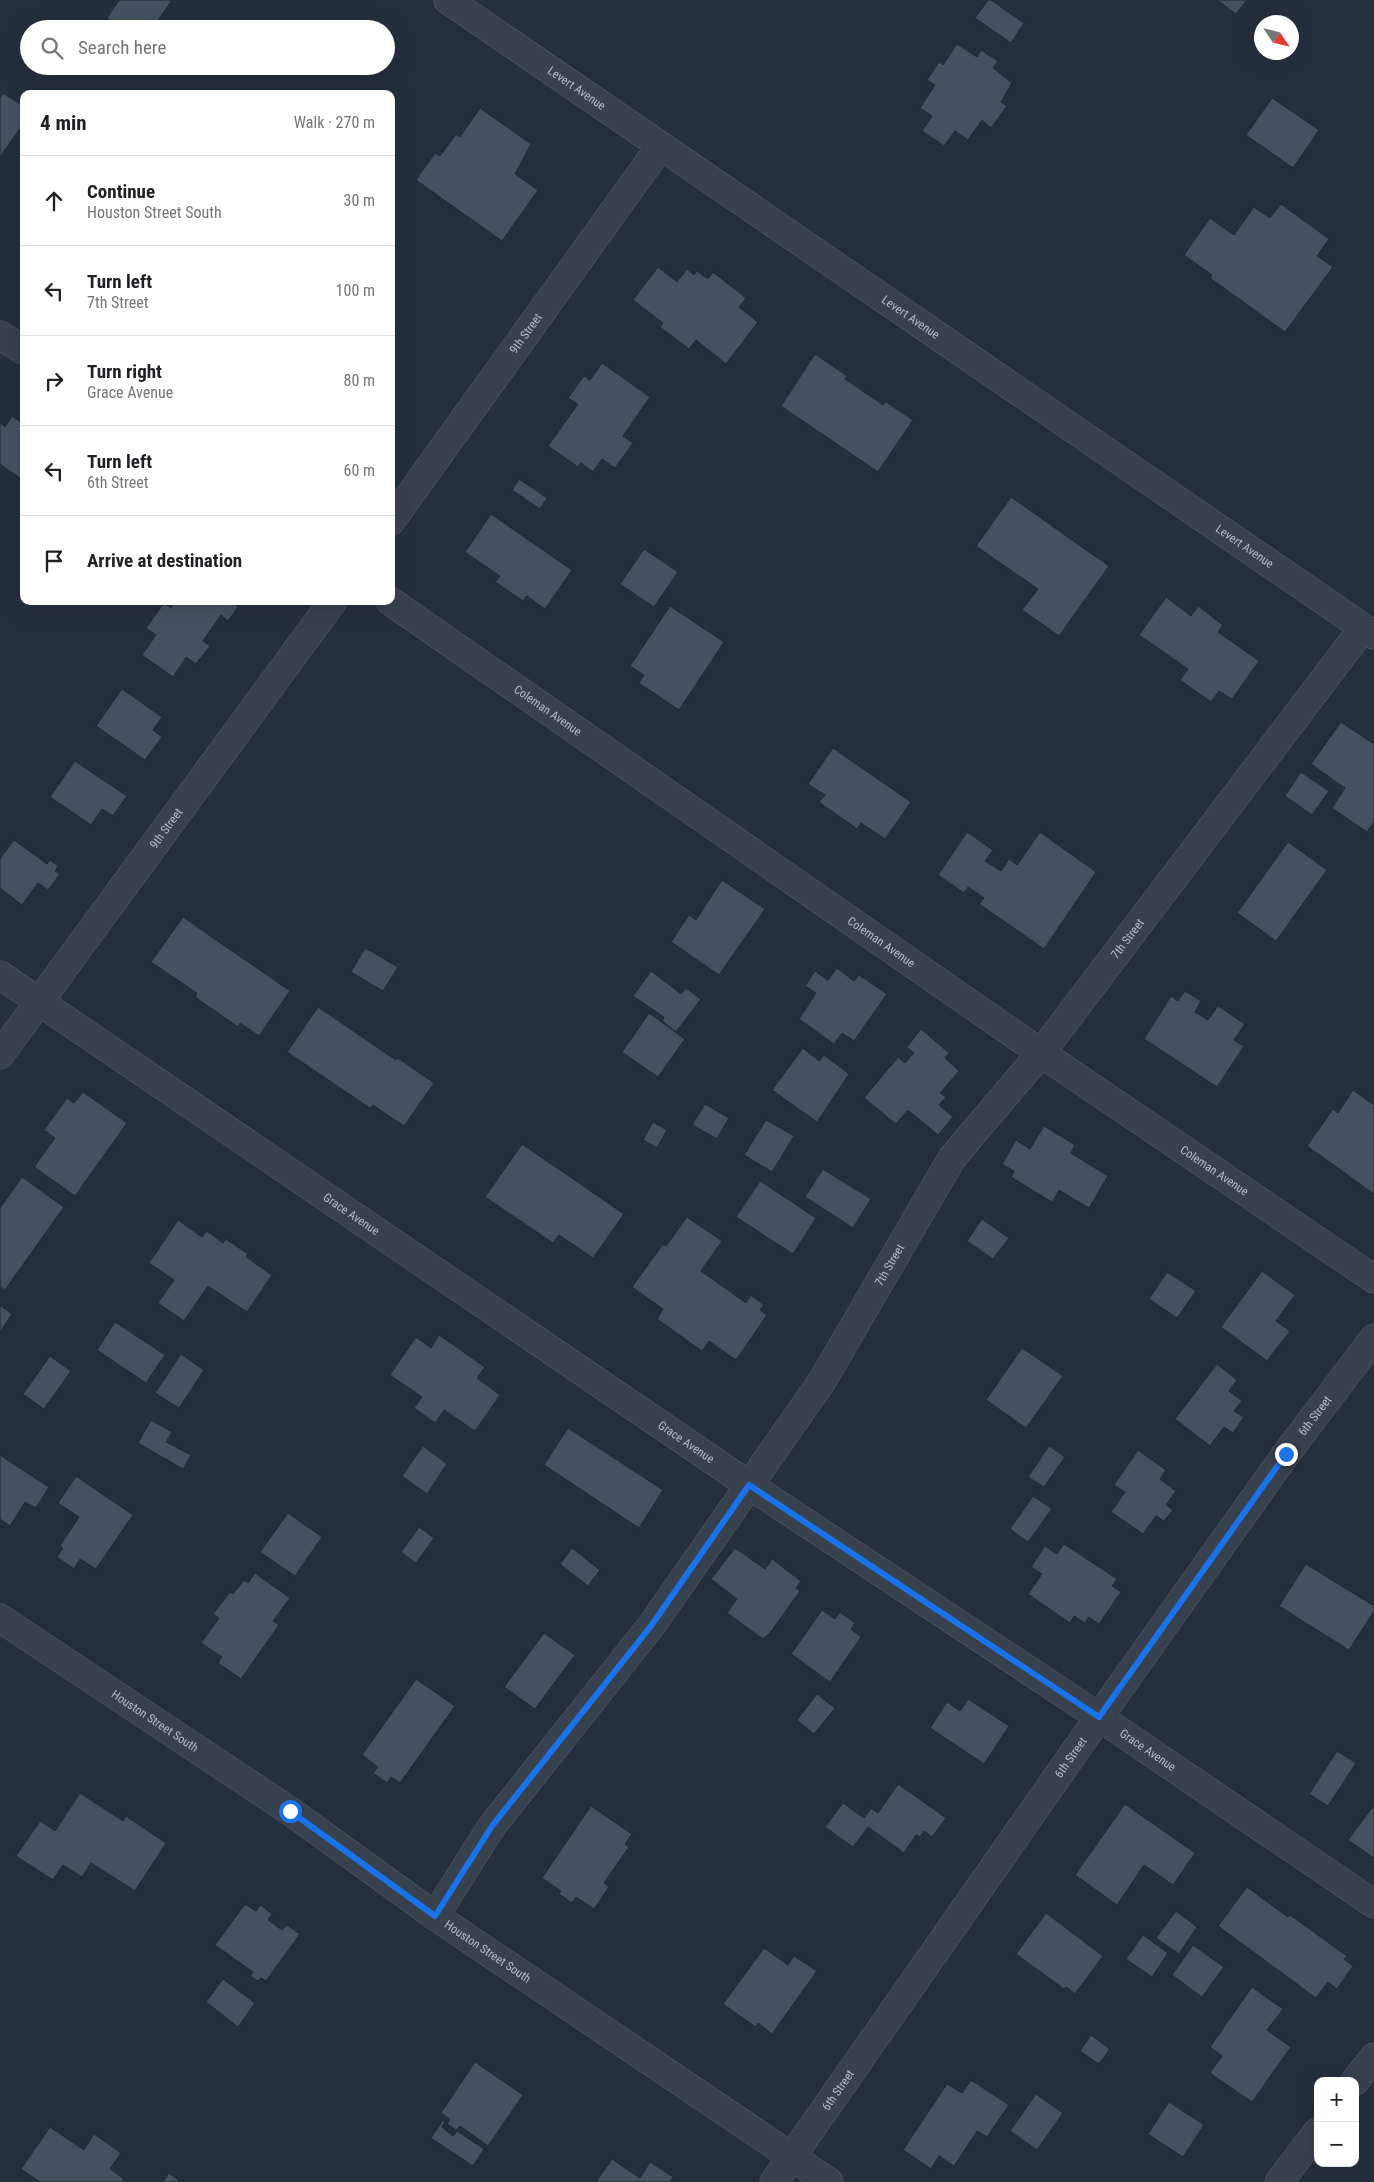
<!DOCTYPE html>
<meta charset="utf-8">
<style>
body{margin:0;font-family:"Roboto Condensed",sans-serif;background:#f6f6f6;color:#202124}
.controls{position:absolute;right:15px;bottom:15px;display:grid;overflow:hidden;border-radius:10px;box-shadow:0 5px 20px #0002}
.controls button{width:45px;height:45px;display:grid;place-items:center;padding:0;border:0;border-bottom:1px solid #e0e0e0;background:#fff;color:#202124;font:25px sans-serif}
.compass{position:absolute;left:1254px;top:15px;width:45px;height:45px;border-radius:50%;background:#fff;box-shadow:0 5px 20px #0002;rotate:125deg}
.stop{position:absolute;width:15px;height:15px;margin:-11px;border:4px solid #1a73e8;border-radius:50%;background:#fff}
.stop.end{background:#1a73e8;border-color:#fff;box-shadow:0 1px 5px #0008}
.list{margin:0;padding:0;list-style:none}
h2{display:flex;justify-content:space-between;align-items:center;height:65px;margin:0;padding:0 20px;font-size:21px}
h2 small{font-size:16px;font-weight:400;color:#757577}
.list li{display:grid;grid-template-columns:32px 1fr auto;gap:15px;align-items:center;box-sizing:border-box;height:90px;padding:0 20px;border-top:1px solid #e0e0e0}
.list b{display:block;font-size:19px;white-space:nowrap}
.list p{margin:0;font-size:16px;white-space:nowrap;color:#757577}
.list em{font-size:16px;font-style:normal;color:#757577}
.icon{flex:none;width:28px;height:28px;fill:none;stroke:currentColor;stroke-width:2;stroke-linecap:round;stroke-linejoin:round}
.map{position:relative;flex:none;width:1374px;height:2182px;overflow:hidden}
.search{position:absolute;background:#fff;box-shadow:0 5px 20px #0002;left:20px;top:20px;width:375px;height:55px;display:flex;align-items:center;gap:12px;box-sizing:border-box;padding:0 18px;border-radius:28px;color:#757577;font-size:19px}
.panel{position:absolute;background:#fff;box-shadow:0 5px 20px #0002;left:20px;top:90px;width:375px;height:515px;border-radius:10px}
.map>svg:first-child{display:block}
</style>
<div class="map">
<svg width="1374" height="2182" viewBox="0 0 1374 2182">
<rect width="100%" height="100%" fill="#242f3e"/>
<g fill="#455162" stroke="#1f2835">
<path d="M119,0H172L152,29H122L107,18Z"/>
<path d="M988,0H991L1024,23L1011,43L975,18Z"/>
<path d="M1217,0H1247L1236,14Z"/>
<path d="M957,44L977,57L981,50L998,61L993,68L1012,83L1001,102L1007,106L991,128L982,120L968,140L955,131L944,146L922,131L932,116L920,108L935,85L927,80L939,62L943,65Z"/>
<path d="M3,93L24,107V123L0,157V98Z"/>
<path d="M1272,98L1319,130L1293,168L1246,135Z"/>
<path d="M480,108L531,144L515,174L538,190L502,241L416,180L435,153L440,156L456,134L460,137Z"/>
<path d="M1281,204L1329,239L1317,256L1333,267L1285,332L1210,278L1212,275L1184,255L1210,218L1234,235L1254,207L1270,218Z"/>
<path d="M658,267L677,282L687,269L694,275L697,271L708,279L713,272L746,298L739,307L758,322L726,364L696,340L689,349L660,327L663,323L633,300Z"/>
<path d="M815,354L847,376L845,379L883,405L886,402L913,420L878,472L781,406Z"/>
<path d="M602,363L650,397L623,436L633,443L615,468L602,459L593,472L581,463L578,467L548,446L578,404L568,398L584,376L590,380Z"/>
<path d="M12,416L24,424V481L0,464V423L5,427Z"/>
<path d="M519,479L547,498L540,509L512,490Z"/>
<path d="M1011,497L1109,566L1059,636L1022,610L1038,589L976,546Z"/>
<path d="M491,514L572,570L545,609L527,596L523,601L495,582L500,576L465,552Z"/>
<path d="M644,549L678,572L654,607L620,584Z"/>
<path d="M1166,597L1191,616L1198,606L1223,625L1218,632L1259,661L1232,699L1219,691L1211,702L1180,680L1188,669L1139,635Z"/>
<path d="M175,601H231L238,607L228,621L221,615L203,641L210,646L196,664L186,657L173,677L142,655L156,635L146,628L164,603L171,608Z"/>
<path d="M670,606L724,642L679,710L639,683L644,675L630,666Z"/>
<path d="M122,689L162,717L153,730L162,737L145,760L96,726Z"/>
<path d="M1341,722L1374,744V822L1367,832L1332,808L1345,788L1311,764Z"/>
<path d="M833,748L911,802L885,839L861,823L857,829L819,802L825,795L808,784Z"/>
<path d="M75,761L127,796L113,816L102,809L91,825L50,797Z"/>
<path d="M1301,772L1329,791L1312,815L1285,796Z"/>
<path d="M967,832L993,850L985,861L1001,871L1009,859L1017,865L1040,832L1096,872L1044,949L979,904L984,898L968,887L964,893L938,875Z"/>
<path d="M14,840L47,864L50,860L58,866L55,871L60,874L48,890L38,883L22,905L0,888V859Z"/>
<path d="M1288,842L1327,870L1276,941L1237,913Z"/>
<path d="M722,880L765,909L719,975L671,942L689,915L696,920Z"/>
<path d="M183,917L290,991L259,1036L240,1023L238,1027L195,997L197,993L151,962Z"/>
<path d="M365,948L398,967L383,991L351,972Z"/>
<path d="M837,968L854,981L859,975L887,994L854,1041L842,1033L834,1044L799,1019L816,993L805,986L815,971L828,980Z"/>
<path d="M651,971L681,994L686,988L701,999L676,1032L662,1021L664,1017L633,996Z"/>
<path d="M1185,991L1201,1001L1195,1012L1208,1020L1218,1006L1245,1024L1234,1040L1244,1046L1217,1087L1144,1039L1171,996L1178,1001Z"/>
<path d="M318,1007L396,1060L398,1058L434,1083L404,1126L373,1105L370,1108L287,1052Z"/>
<path d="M649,1013L685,1039L658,1077L622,1052Z"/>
<path d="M921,1029L949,1053L945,1058L959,1071L940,1093L946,1097L939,1105L953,1117L938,1135L908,1110L896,1124L864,1098L898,1057L905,1063L914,1053L907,1047Z"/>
<path d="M803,1048L819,1061L824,1055L849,1074L817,1122L772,1090Z"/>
<path d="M1353,1090L1374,1105V1194L1307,1146L1333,1109L1338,1113Z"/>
<path d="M83,1092L127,1123L75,1196L34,1167L55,1138L44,1130L67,1098L74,1103Z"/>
<path d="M705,1104L729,1118L717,1139L692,1125Z"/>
<path d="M766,1120L794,1136L772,1172L744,1155Z"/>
<path d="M653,1122L667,1130L657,1148L643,1140Z"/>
<path d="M1044,1126L1075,1145L1071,1153L1108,1176L1089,1208L1059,1190L1052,1202L1011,1177L1014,1171L1002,1164L1016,1140L1030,1149Z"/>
<path d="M522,1144L624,1214L593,1258L559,1235L553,1243L485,1197Z"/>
<path d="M823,1169L871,1199L853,1228L805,1197Z"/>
<path d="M22,1177L64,1207L5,1290L0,1286V1208Z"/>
<path d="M760,1181L816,1218L793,1254L736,1217Z"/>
<path d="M687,1217L722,1241L701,1271L746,1303L751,1295L764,1305L760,1310L767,1315L736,1360L709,1341L702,1351L657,1319L663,1309L632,1287L663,1244L666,1246Z"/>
<path d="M982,1219L1009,1238L993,1259L967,1241Z"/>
<path d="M178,1220L202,1237L207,1231L223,1243L226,1239L248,1254L246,1257L272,1275L247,1312L208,1286L184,1321L158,1303L174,1280L149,1263Z"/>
<path d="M1262,1271L1295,1295L1276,1321L1290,1331L1267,1361L1221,1327Z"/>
<path d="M1167,1272L1196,1291L1177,1318L1149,1299Z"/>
<path d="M0,1305L12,1314L0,1332Z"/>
<path d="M115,1322L165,1355L146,1383L97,1350Z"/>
<path d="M439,1335L485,1367L477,1378L500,1395L475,1431L444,1410L435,1423L414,1408L422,1397L390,1375L416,1337L431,1348Z"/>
<path d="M1022,1348L1063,1376L1026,1428L986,1400Z"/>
<path d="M181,1354L204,1370L179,1408L155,1393Z"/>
<path d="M50,1356L71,1371L44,1409L23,1394Z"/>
<path d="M1217,1364L1237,1380L1229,1391L1242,1401L1234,1411L1244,1417L1233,1433L1224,1427L1210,1446L1175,1419Z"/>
<path d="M151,1420L172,1432L166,1442L191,1455L183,1469L138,1443Z"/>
<path d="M568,1428L663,1490L639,1528L544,1465Z"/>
<path d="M423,1446L447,1464L427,1494L402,1476Z"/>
<path d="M1049,1446L1065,1457L1044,1487L1028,1477Z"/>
<path d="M1138,1450L1166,1470L1160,1479L1176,1491L1166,1505L1173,1510L1164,1521L1156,1516L1143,1534L1111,1512L1125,1492L1114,1485Z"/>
<path d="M0,1455L49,1487L36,1508L25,1502L10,1526L0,1519Z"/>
<path d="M76,1476L133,1515L96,1569L80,1559L74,1569L57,1557L63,1548L60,1546L79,1517L58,1503Z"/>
<path d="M1033,1496L1052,1509L1028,1542L1010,1529Z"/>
<path d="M288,1513L322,1537L295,1576L260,1552Z"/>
<path d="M419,1527L434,1538L416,1563L401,1552Z"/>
<path d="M1064,1544L1117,1579L1112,1586L1121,1592L1099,1624L1089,1617L1085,1623L1074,1616L1070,1623L1028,1594L1042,1574L1031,1567L1045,1546L1057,1554Z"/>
<path d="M572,1548L600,1570L588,1586L560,1564Z"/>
<path d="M735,1548L765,1569L772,1559L801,1581L796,1588L800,1591L770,1633L763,1639L727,1613L737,1599L711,1579Z"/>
<path d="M1306,1564L1374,1606V1611L1349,1650L1279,1606Z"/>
<path d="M255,1573L290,1598L273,1621L279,1625L241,1679L218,1663L222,1657L201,1643L219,1618L213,1614L230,1592L233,1594L244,1580L248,1583Z"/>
<path d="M822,1610L835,1619L840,1612L855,1623L851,1629L861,1637L830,1682L791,1654Z"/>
<path d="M544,1633L575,1655L535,1709L504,1687Z"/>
<path d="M416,1679L455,1706L400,1783L391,1777L387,1783L373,1773L378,1767L362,1755Z"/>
<path d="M817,1694L835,1708L814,1734L797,1720Z"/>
<path d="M968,1699L1009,1726L984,1764L930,1728L947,1702L960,1711Z"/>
<path d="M1337,1751L1356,1763L1328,1806L1309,1794Z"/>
<path d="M898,1784L946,1818L932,1837L924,1831L920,1837L916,1835L904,1853L868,1827L853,1847L825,1827L843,1803L864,1818L871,1808L878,1813Z"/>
<path d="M80,1793L123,1821L126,1816L166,1843L135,1891L91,1863L82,1877L63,1865L53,1880L16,1856L40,1821L55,1831Z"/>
<path d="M1125,1804L1195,1853L1173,1885L1144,1865L1117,1905L1075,1875Z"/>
<path d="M1374,1805V1858L1348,1840Z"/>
<path d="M591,1806L632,1834L625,1844L629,1847L604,1883L609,1887L594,1909L576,1897L572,1903L559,1894L561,1891L542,1878Z"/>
<path d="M1247,1887L1288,1917L1290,1915L1347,1956L1344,1959L1353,1966L1337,1989L1328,1982L1316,1998L1218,1926Z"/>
<path d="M245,1904L256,1911L261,1905L272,1914L268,1920L282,1930L287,1925L300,1934L266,1981L261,1978L258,1981L250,1976L253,1972L215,1945Z"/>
<path d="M1176,1911L1197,1927L1179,1954L1156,1938Z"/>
<path d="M1046,1913L1103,1956L1075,1994L1066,1987L1064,1989L1016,1954Z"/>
<path d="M1143,1935L1168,1953L1152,1977L1126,1959Z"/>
<path d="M1193,1945L1224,1967L1202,1997L1172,1975Z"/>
<path d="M764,1948L788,1965L794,1956L817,1971L772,2034L758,2023L756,2027L723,2004Z"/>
<path d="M223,1979L255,2003L238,2027L206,2002Z"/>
<path d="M1252,1987L1283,2009L1267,2030L1291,2047L1252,2102L1210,2073L1222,2056L1210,2047Z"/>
<path d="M1091,2035L1110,2049L1099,2064L1080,2051Z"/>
<path d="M475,2062L523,2095L488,2146L460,2126L456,2130L447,2124L450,2119L441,2113Z"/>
<path d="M971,2080L1009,2105L987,2137L977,2131L954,2166L939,2156L931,2169L903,2150L947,2084L962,2093Z"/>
<path d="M1036,2094L1063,2113L1037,2150L1010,2131Z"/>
<path d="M1169,2102L1204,2125L1183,2157L1148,2134Z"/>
<path d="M443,2120L445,2122L442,2127L453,2136L457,2131L484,2149L473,2166L431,2138Z"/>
<path d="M50,2127L84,2150L94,2134L121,2153L110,2169L124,2179L122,2182H40L21,2169Z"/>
<path d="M612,2159L640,2178L650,2162L673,2177L670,2182H596Z"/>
<path d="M169,2173L181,2182H163Z"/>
</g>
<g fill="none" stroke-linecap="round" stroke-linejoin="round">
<g stroke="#565f6c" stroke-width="29">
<g id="minor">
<path id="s1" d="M448,0L1374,635"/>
<path d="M0,335L24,351"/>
<path id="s2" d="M391,521L660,147"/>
<path id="s3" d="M390,601L1041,1053L1374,1279"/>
<path id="s4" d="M0,975L749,1485L1099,1717L1374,1904"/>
<path id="s5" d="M0,1055L333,601"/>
<path id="s6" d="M0,1618L290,1811L435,1916L829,2182"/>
<path id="s7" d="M435,1916L492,1826L651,1626L822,1381L952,1158L1041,1053L1363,628"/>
<path d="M1355,2081L1374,2057"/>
<path id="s8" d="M774,2182L1099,1717L1286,1454L1374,1338"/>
<path d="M1279,2182L1318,2131"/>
</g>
</g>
<use href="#minor" stroke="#38414e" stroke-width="28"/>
</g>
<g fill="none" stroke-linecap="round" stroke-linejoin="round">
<path stroke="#1a73e8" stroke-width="6" d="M290,1811L435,1916L492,1826L651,1626L749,1485L1099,1717L1286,1454"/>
</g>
<g text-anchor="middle" stroke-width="4" stroke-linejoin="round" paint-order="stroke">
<g font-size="12" fill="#b4bcc9" stroke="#1d2633">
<text dy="4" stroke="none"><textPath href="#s1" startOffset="156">Levert Avenue</textPath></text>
<text dy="4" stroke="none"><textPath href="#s1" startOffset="561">Levert Avenue</textPath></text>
<text dy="4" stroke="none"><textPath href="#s2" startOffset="231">9th Street</textPath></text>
<text dy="4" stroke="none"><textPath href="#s1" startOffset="966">Levert Avenue</textPath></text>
<text dy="4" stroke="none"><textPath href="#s3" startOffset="192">Coleman Avenue</textPath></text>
<text dy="4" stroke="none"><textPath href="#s5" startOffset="281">9th Street</textPath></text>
<text dy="4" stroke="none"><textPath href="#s7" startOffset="1200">7th Street</textPath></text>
<text dy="4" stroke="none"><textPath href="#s3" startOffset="598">Coleman Avenue</textPath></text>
<text dy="4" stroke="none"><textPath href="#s3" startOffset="1002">Coleman Avenue</textPath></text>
<text dy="4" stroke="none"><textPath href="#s4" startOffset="425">Grace Avenue</textPath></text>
<text dy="4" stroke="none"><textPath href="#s7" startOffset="795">7th Street</textPath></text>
<text dy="4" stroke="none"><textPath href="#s8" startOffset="938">6th Street</textPath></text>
<text dy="4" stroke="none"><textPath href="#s4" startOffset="830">Grace Avenue</textPath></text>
<text dy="4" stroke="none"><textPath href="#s6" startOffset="186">Houston Street South</textPath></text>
<text dy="4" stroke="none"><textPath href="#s4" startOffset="1385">Grace Avenue</textPath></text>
<text dy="4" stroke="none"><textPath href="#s8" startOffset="518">6th Street</textPath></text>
<text dy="4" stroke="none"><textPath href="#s6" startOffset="591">Houston Street South</textPath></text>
<text dy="4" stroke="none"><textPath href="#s8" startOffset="112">6th Street</textPath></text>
</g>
</g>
</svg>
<div class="controls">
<button>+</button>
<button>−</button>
</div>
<svg class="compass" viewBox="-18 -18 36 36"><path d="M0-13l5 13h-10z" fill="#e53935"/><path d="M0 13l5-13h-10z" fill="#757577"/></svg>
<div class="stop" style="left:290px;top:1811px"></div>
<div class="stop end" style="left:1286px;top:1454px"></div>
<div class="search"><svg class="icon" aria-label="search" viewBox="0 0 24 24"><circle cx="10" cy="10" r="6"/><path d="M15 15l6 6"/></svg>Search here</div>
<section class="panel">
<h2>4 min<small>Walk · 270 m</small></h2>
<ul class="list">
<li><svg class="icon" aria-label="ahead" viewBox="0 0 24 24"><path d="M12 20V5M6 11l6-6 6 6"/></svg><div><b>Continue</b><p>Houston Street South</p></div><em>30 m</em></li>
<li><svg class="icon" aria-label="left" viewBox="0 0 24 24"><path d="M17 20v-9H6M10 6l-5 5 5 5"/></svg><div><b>Turn left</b><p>7th Street</p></div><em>100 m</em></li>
<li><svg class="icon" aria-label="right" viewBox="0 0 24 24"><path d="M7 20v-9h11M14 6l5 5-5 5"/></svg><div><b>Turn right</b><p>Grace Avenue</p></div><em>80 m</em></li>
<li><svg class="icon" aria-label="left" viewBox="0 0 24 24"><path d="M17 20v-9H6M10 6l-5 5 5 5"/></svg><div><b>Turn left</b><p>6th Street</p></div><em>60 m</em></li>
<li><svg class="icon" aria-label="arrive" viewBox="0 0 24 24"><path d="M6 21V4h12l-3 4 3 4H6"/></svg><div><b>Arrive at destination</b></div></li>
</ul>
</section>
</div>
